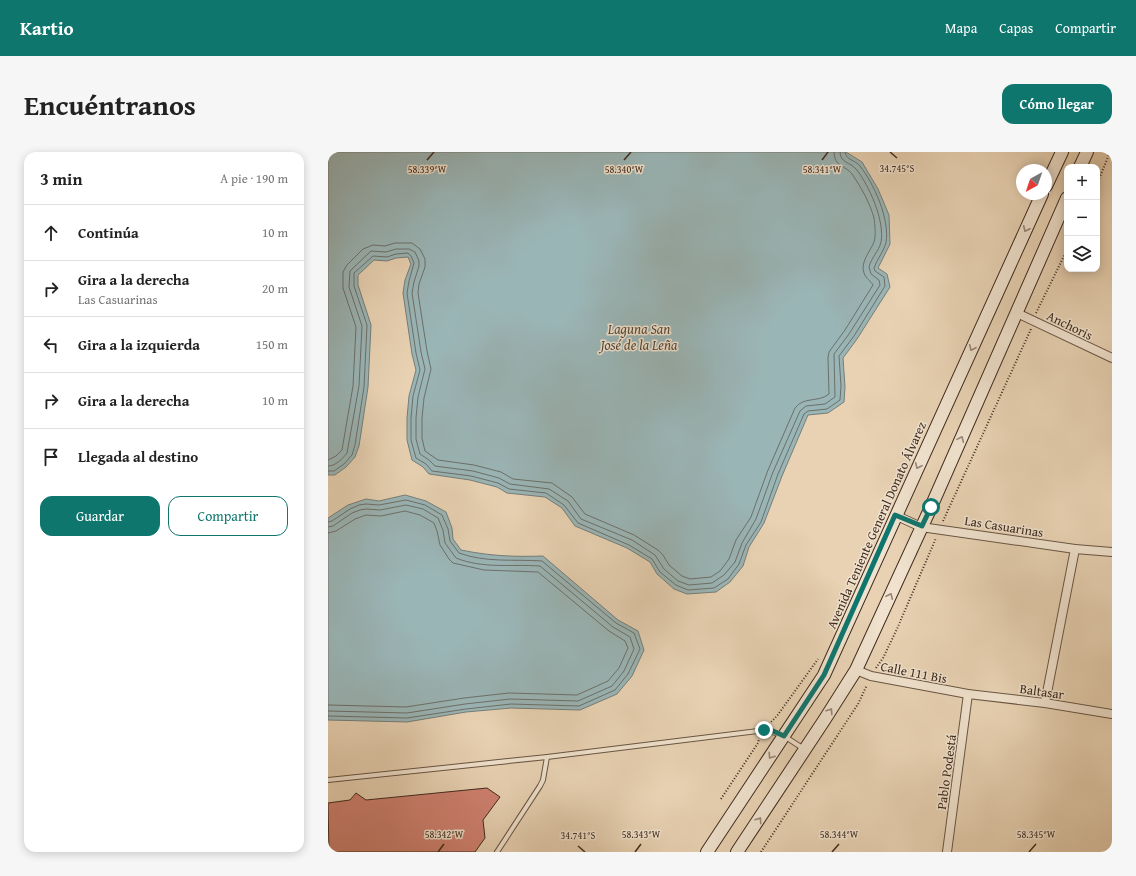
<!DOCTYPE html>
<html lang="es">
<meta charset="utf-8">
<style>
body{margin:0;font-family:"Gentium Book Plus",serif;background:#f6f6f6;color:#222}
.controls{position:absolute;right:12px;top:12px;display:grid;overflow:hidden;border-radius:8px;box-shadow:0 2px 10px #0003}
.controls button{width:36px;height:36px;display:grid;place-items:center;padding:0;border:0;border-bottom:1px solid #e0e0e0;background:#fff;color:#222;font:20px sans-serif}
.compass{position:absolute;left:688px;top:12px;width:36px;height:36px;border-radius:50%;background:#fff;box-shadow:0 2px 10px #0003;rotate:220deg}
.stop{position:absolute;width:12px;height:12px;margin:-9px;border:3px solid #0f766e;border-radius:50%;background:#fff}
.stop.end{background:#0f766e;border-color:#fff;box-shadow:0 1px 4px #0008}
.list{margin:0;padding:0;list-style:none}
h2{display:flex;justify-content:space-between;align-items:center;height:52px;margin:0;padding:0 16px;font-size:17px}
h2 small{font-size:13px;font-weight:400;color:#767676}
.list li{display:grid;grid-template-columns:26px 1fr auto;gap:12px;align-items:center;box-sizing:border-box;height:56px;padding:0 16px;border-top:1px solid #e0e0e0}
.list b{display:block;font-size:15px;white-space:nowrap}
.list p{margin:0;font-size:13px;white-space:nowrap;color:#767676}
.list em{font-size:13px;font-style:normal;color:#767676}
.actions{display:flex;gap:8px;padding:12px 16px}
.actions a{flex:1;padding:9px 0;border:1px solid #0f766e;border-radius:12px;text-align:center;font-size:14px;color:#0f766e}
.actions .main{background:#0f766e;color:#fff}
.icon{flex:none;width:22px;height:22px;fill:none;stroke:currentColor;stroke-width:2;stroke-linecap:round;stroke-linejoin:round}
.map{position:relative;flex:none;width:784px;height:700px;overflow:hidden;border-radius:12px}
header{display:flex;align-items:center;gap:24px;box-sizing:border-box;height:56px;padding:0 20px;background:#0f766e;color:#fff}
header strong{font-size:19px}
nav{display:flex;gap:22px;margin-inline-start:auto;font-size:14px}
.intro{display:flex;align-items:center;justify-content:space-between;box-sizing:border-box;height:96px;padding:0 24px}
h1{margin:0;font-size:28px}
.button{padding:10px 18px;border-radius:12px;background:#0f766e;color:#fff;font-size:14px;font-weight:700}
main{display:flex;gap:24px;padding:0 24px}
aside{flex:1;background:#fff;border-radius:12px;box-shadow:0 2px 10px #0003}
.map>svg:first-child{display:block}
</style>
<header>
<strong>Kartio</strong>
<nav><a>Mapa</a><a>Capas</a><a>Compartir</a></nav>
</header>
<div class="intro"><h1>Encuéntranos</h1><a class="button">Cómo llegar</a></div>
<main>
<aside>
<h2>3 min<small>A pie · 190 m</small></h2>
<ul class="list">
<li><svg class="icon" aria-label="ahead" viewBox="0 0 24 24"><path d="M12 20V5M6 11l6-6 6 6"/></svg><div><b>Continúa</b></div><em>10 m</em></li>
<li><svg class="icon" aria-label="right" viewBox="0 0 24 24"><path d="M7 20v-9h11M14 6l5 5-5 5"/></svg><div><b>Gira a la derecha</b><p>Las Casuarinas</p></div><em>20 m</em></li>
<li><svg class="icon" aria-label="left" viewBox="0 0 24 24"><path d="M17 20v-9H6M10 6l-5 5 5 5"/></svg><div><b>Gira a la izquierda</b></div><em>150 m</em></li>
<li><svg class="icon" aria-label="right" viewBox="0 0 24 24"><path d="M7 20v-9h11M14 6l5 5-5 5"/></svg><div><b>Gira a la derecha</b></div><em>10 m</em></li>
<li><svg class="icon" aria-label="arrive" viewBox="0 0 24 24"><path d="M6 21V4h12l-3 4 3 4H6"/></svg><div><b>Llegada al destino</b></div></li>
</ul>
<div class="actions"><a class="main">Guardar</a><a>Compartir</a></div>
</aside>
<div class="map">
<svg width="784" height="700" viewBox="0 0 784 700">
<rect width="100%" height="100%" fill="#e8d2b3"/>
<filter id="stains"><feTurbulence type="fractalNoise" baseFrequency=".005" numOctaves="4"/><feColorMatrix values="0 0 0 0 .2 0 0 0 0 .09 0 0 0 0 .02 0 0 0 .5 -.17"/></filter>
<radialGradient id="worn" r=".72"><stop offset=".6" stop-color="#630" stop-opacity="0"/><stop offset="1" stop-color="#630" stop-opacity=".3"/></radialGradient>
<g fill="#9ab5b6" stroke="#767e79">
<path d="M0,0H518L534,10L550,37L561,63L562,92L550,116L559,122L562,135L529,187L515,206L517,235L516,250L500,261L480,263L454,324L436,371L421,395L415,414L402,430L388,440L359,442L346,437L329,422L322,410L299,396L247,374L234,356L217,345L179,341L169,335L142,328L101,322L95,315L84,308L79,288V266L81,244L88,218L84,202L75,141L77,128L83,112L80,105L68,106L59,109L46,108L30,123V133L43,173L40,235L31,294L27,305L18,315L7,323H0Z"/>
<path d="M77,343L98,349L118,360L124,376L125,387L133,398C162,404 186,405 215,404L290,468L310,479L316,498L304,524L289,542L252,558L183,556L138,560L79,570L0,568V366L20,353L38,347L51,349Z"/>
</g>
<g fill="none" stroke-linecap="round" stroke-linejoin="round">
<g stroke="#6c706a" stroke-width="1">
<path d="M0,308L8,304L14,298L25,234L28,175L15,136V120L19,113L35,97L45,93L57,94L67,91H84L92,97L97,107V115L91,132L90,141L99,199L103,217L96,246L94,266V286L97,299L110,308L146,313L173,320L185,327L224,331L244,345L257,362L306,383L330,398L335,403L341,413L354,424L362,427L383,425L392,419L401,407L408,388L423,365L440,318L467,256C476,244 490,251 501,242L500,206L501,200L517,178L545,133C543,129 538,127 536,121C532,110 542,100 546,90C548,85 547,72 546,66C542,51 533,35 524,22C517,13 506,15 506,0"/>
<path d="M0,314C8,314 14,307 19,301L31,234L34,174L21,135L22,119L43,99L58,100L68,97H81L87,100L91,109V114L86,130L84,141L93,200L97,217L90,245L88,266V287L92,302L101,308L107,314L145,319L171,326L182,332L221,337L240,349L253,367L304,388L327,403L336,417L350,429L361,433L384,431L396,423L407,410L414,391L428,367L445,320L472,259L478,254L497,252L507,245L506,202L521,182L552,133L551,128L543,122L541,115C543,106 551,99 553,90C557,69 541,33 528,17C522,10 512,11 512,0"/>
<path d="M0,319H6L16,312L24,303L27,293L36,235L39,173L26,134V121L45,104L59,105L68,102L80,101L83,104L86,111L81,129L79,141L88,201L92,218L85,244L83,266V288L88,306L98,312L104,319L143,324L170,331L181,337L218,341L236,353L250,371L301,393L324,407L332,420L348,433L360,438L386,436L400,427L411,412L418,393L433,370L450,322L476,262L480,259L499,257L512,248L513,234L511,204L526,184L557,134L556,125L547,119L546,116C549,107 556,99 558,91C562,67 546,32 532,14C527,8 518,8 517,0"/>
<path d="M0,370L4,369L22,357L31,353L38,352L51,353L78,348L97,353L114,363L120,377L122,389L131,401C158,411 186,407 214,409L288,471L306,481L312,497L300,522L287,538L251,554L183,552L138,557L79,566L0,564"/>
<path d="M0,375L5,374L24,361L32,358L38,357L52,358L78,353L95,357L110,366L115,378L117,391L128,406C155,417 184,412 212,414L285,475L302,485L306,497L296,519L284,534L250,549L182,547L137,552L79,561L0,559"/>
<path d="M0,381L8,379L27,367L38,363L53,364L77,359L92,363L106,371L109,379L112,393L121,407L125,411L156,418L210,420L281,479L297,489L300,496L291,516L280,529L249,543L181,541L136,546L78,555L0,553"/>
</g>
</g>
<path fill="#cf8171" stroke="#3f2b1e" d="M159,636L172,645L155,668L157,686L147,700H1L0,651L22,648L28,641L38,648Z"/>
<g fill="none" stroke-linecap="round" stroke-linejoin="round">
<g stroke="#695543" stroke-width="6">
<g id="lane">
<path d="M0,628L219,605L438,578L456,584L476,597"/>
<path d="M169,700L212,634L215,628L219,605"/>
</g>
</g>
<g stroke="#695543" stroke-width="10">
<g id="street">
<path d="M689,161L784,206"/>
<path d="M567,363L593,375L747,397L784,400"/>
<path d="M528,518L543,524L640,542L717,551L784,562"/>
<path d="M717,551L747,397"/>
<path d="M619,700L640,542"/>
</g>
</g>
<g stroke="#3f2b1e" stroke-width="14">
<g id="secondary">
<path d="M752,15L759,0"/>
<path d="M718,34L734,0"/>
<path d="M379,700L496,523L714,42"/>
<path d="M409,700L497,567L528,518L603,355L739,46"/>
</g>
</g>
<g stroke="#3f2b1e" stroke-width="2" stroke-dasharray="1 2" stroke-linecap="butt">
<path d="M769,32L782,0"/>
<path d="M708,161L739,98"/>
<path d="M615,369L703,177"/>
<path d="M548,516L555,506L569,477L608,386"/>
<path d="M441,572L449,564L490,507"/>
<path d="M393,647L430,591L431,587"/>
<path d="M433,700L530,552L539,533"/>
</g>
<use href="#lane" stroke="#f0e2ce" stroke-width="4"/>
<use href="#street" stroke="#f0e2ce" stroke-width="8"/>
<use href="#secondary" stroke="#f0e2ce" stroke-width="12"/>
</g>
<defs><path id="oneway-chevron" d="M-2-3.5L2.5 0L-2 3.5" fill="none" stroke-width="1.6" stroke-linecap="round" stroke-linejoin="round"/></defs>
<g stroke="#988676">
<use href="#oneway-chevron" transform="translate(698 77) rotate(115)"/>
<use href="#oneway-chevron" transform="translate(644 196) rotate(115)"/>
<use href="#oneway-chevron" transform="translate(633 287) rotate(-66)"/>
<use href="#oneway-chevron" transform="translate(590 314) rotate(115)"/>
<use href="#oneway-chevron" transform="translate(562 444) rotate(-65)"/>
<use href="#oneway-chevron" transform="translate(502 559) rotate(-57)"/>
<use href="#oneway-chevron" transform="translate(443 604) rotate(124)"/>
<use href="#oneway-chevron" transform="translate(431 668) rotate(-56)"/>
</g>
<g fill="none" stroke-linecap="round" stroke-linejoin="round">
<path stroke="#0f766e" stroke-width="5" d="M436,578L445,579L456,584L496,523L567,363L594,374L603,355"/>
</g>
<path fill="none" stroke="#3f2b1e" stroke-width="1.5" d="M562,0L569,6M99,8L106,0M296,8L303,0M494,8L500,0M250,694L257,700M110,700L116,692M307,700L313,692M504,700L511,692M701,700L708,692"/>
<g text-anchor="middle" stroke-width="3" stroke-linejoin="round" paint-order="stroke">
<g font-size="13" fill="#3f2b1e" stroke="#f0e2ce">
<text transform="translate(742 173) rotate(26)" y="5">Anchoris</text>
<text transform="translate(548 373) rotate(-66)" y="5">Avenida Teniente General Donato Álvarez</text>
<text transform="translate(676 374) rotate(9)" y="5">Las Casuarinas</text>
<text transform="translate(586 520) rotate(11)" y="5">Calle 111 Bis</text>
<text transform="translate(714 539) rotate(8)" y="5">Baltasar</text>
<text transform="translate(618 620) rotate(-82)" y="5">Pablo Podestá</text>
</g>
<g font-size="14" font-style="italic" fill="#51473c" stroke="#f0e2ce">
<text x="311" y="182">Laguna San<tspan x="311" dy="16">José de la Leña</tspan></text>
</g>
</g>
<g font-size="10" text-anchor="middle" fill="#3f2b1e" stroke="#f0e2ce" stroke-width="3" stroke-linejoin="round" paint-order="stroke">
<text x="569" y="20">34.745°S</text>
<text x="99" y="21">58.339°W</text>
<text x="296" y="21">58.340°W</text>
<text x="494" y="21">58.341°W</text>
<text x="116" y="686">58.342°W</text>
<text x="313" y="686">58.343°W</text>
<text x="511" y="686">58.344°W</text>
<text x="708" y="686">58.345°W</text>
<text x="250" y="687">34.741°S</text>
</g>
<rect width="100%" height="100%" filter="url(#stains)"/>
<rect width="100%" height="100%" fill="url(#worn)"/>
</svg>
<div class="controls">
<button>+</button>
<button>−</button>
<button><svg class="icon" aria-label="layers" viewBox="0 0 24 24"><path d="M12 4l9 5-9 5-9-5zM3 14l9 5 9-5"/></svg></button>
</div>
<svg class="compass" viewBox="-18 -18 36 36"><path d="M0-13l5 13h-10z" fill="#e53935"/><path d="M0 13l5-13h-10z" fill="#767676"/></svg>
<div class="stop" style="left:603px;top:355px"></div>
<div class="stop end" style="left:436px;top:578px"></div>
</div>
</main>
